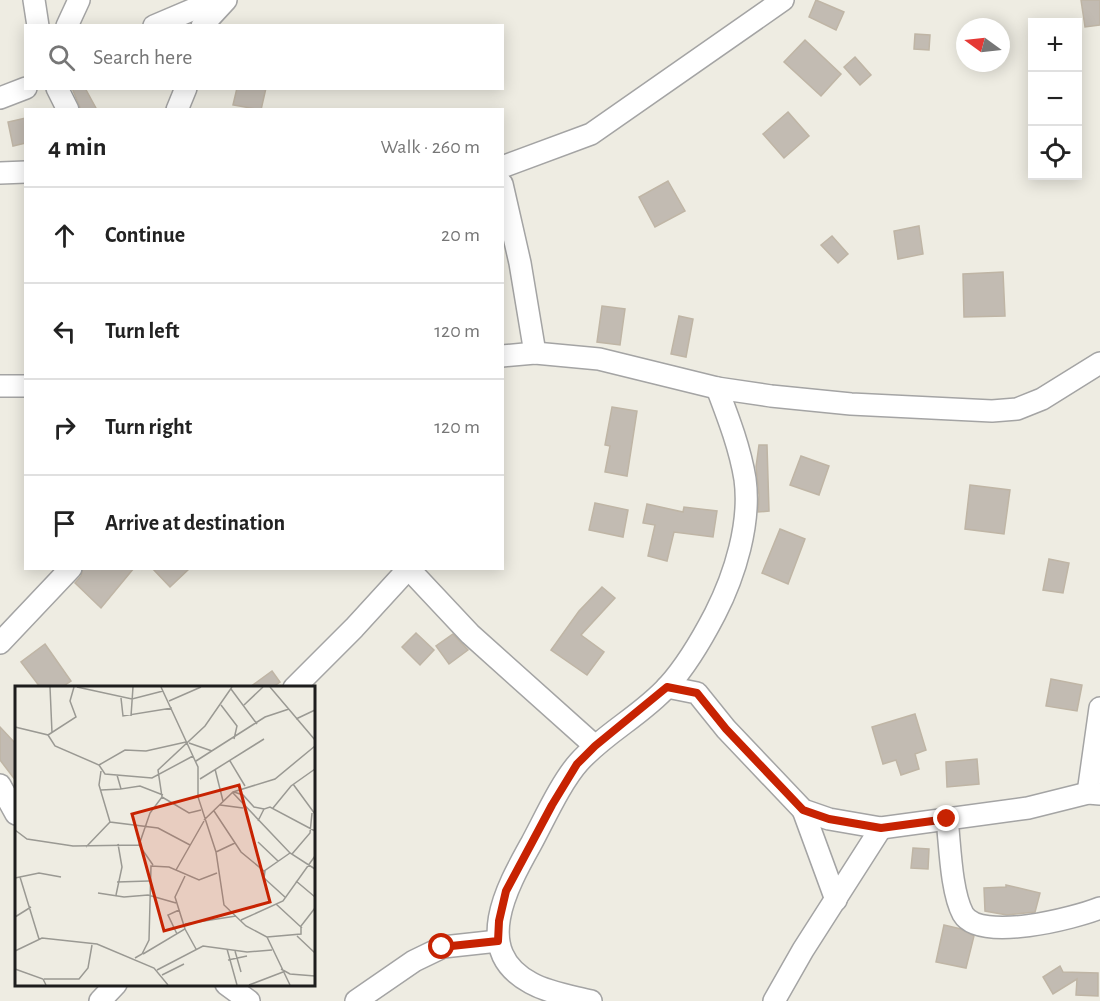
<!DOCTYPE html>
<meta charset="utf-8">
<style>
body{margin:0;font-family:"Alegreya Sans",sans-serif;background:#f2f2f2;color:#222}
.controls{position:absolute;right:18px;top:18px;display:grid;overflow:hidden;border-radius:0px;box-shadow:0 3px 15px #0003}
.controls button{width:54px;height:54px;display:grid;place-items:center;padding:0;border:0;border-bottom:2px solid #e0e0e0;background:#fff;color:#222;font:30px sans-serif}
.compass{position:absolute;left:956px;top:18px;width:54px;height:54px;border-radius:50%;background:#fff;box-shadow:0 3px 15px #0003;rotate:285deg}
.stop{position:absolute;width:18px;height:18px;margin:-14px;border:4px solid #c72302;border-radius:50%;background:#fff}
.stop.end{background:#c72302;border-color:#fff;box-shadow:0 2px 6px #0008}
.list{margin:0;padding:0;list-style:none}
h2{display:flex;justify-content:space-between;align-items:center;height:78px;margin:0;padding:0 24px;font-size:26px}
h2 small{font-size:20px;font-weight:400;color:#767676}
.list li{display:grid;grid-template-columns:39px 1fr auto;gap:18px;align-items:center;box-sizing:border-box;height:96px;padding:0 24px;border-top:2px solid #e0e0e0}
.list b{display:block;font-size:22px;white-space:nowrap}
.list em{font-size:20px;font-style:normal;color:#767676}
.icon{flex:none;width:33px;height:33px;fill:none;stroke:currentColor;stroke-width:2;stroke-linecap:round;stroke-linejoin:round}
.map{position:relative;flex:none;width:1100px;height:1001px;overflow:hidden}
.search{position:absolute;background:#fff;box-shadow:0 3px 15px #0003;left:24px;top:24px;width:480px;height:66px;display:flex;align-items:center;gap:15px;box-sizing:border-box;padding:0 21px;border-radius:0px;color:#767676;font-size:22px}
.panel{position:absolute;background:#fff;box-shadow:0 3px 15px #0003;left:24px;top:108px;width:480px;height:462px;border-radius:0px}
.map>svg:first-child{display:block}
</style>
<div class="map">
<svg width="1100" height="1001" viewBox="0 0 1100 1001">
<rect width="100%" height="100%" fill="#eeece2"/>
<g fill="#c2bbb2" stroke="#bfb5a5" stroke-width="1.5">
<path d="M816,0L844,12L836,30L809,17Z"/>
<path d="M1081,0H1100V25L1085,27Z"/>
<path d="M915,34L930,35L929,50L914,49Z"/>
<path d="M805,40L841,74L821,96L784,62Z"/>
<path d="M855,57L871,75L860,85L844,67Z"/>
<path d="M72,88H85L97,110H81Z"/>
<path d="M237,88H266L261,110L233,105Z"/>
<path d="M788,112L809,136L784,158L763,134Z"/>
<path d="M26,118V143L13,146L8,122Z"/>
<path d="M668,181L685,211L655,227L639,197Z"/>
<path d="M919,226L923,254L898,259L894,231Z"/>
<path d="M832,236L848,254L838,263L821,245Z"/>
<path d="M1003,272L1005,316L964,317L963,274Z"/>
<path d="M602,306L625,309L620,345L597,342Z"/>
<path d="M679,316L693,319L686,357L671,354Z"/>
<path d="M612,407L637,411L627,476L605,472L610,446L605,445Z"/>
<path d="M759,445H767L769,511L758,512L759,495L756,467Z"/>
<path d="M801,456L829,466L819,495L790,485Z"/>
<path d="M970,485L1010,490L1004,534L965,529Z"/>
<path d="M595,503L628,510L623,537L589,530Z"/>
<path d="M647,504L683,512L684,507L717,511L713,537L674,532L667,561L648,556L655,525L643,523Z"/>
<path d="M780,529L805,539L788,584L762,573Z"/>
<path d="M1049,559L1069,563L1063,593L1043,590Z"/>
<path d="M83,568H134L101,608L75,583L81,576Z"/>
<path d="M152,568H190L170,587Z"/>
<path d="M602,587L615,598L581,635L604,652L587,675L551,650L579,611Z"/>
<path d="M416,633L434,650L420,665L402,647Z"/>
<path d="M453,634L468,650L449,664L436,646Z"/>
<path d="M45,644L71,681L62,687H40L21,662Z"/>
<path d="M272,671L280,682L273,687H250Z"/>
<path d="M1051,679L1082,685L1077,711L1046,706Z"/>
<path d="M915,714L926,750L915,754L919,769L901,775L896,760L883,764L872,727Z"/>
<path d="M0,727L16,744V781L0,760Z"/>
<path d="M977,759L979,784L947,787L946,762Z"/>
<path d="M913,848L929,849L928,869L911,868Z"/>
<path d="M1006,885L1040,893L1035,912L1007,915L985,911L984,888L1006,887Z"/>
<path d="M944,925L961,929L974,936L966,968L936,962Z"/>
<path d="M1060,966L1063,972L1098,973V996L1076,995L1077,979L1053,994L1043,977Z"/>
</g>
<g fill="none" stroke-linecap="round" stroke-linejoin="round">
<g stroke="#a4a4a4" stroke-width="24">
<g id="street">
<path d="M34,0L38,26"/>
<path d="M67,26L79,0"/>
<path d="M154,26L215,0"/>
<path d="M202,26L226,0"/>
<path d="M57,88L68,110"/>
<path d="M0,98L26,88"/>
<path d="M177,110L186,88"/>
<path d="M502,167L591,134L783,0"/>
<path d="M0,173L26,172"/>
<path d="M502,184L520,263L535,353"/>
<path d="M502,356L535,353L599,359L717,388L771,396L851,404L992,411L1017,409L1042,399L1100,363"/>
<path d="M0,386H26"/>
<path d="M408,568L470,634L595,746"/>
<path d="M0,643L71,568"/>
<path d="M667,687L697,693L726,729L803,810L829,819L881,828L1028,808L1088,793L1100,794"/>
<path d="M294,688L354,628L408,569"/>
<path d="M0,785L16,814"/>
<path d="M1088,793L1100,708"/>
<path d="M803,810L836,900"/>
<path d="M947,819C950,845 951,892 963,914C980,943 1075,918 1100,908"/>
<path d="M226,984L249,1001"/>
<path d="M100,1001L116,984"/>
<path d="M356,1001L414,961L443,947L498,941"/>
<path d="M591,1001C571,996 549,993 531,983C471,951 507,887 531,844C544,820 561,782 579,762C605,733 642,715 668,686C687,665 702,639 715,614C735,575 751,523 745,479C740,448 728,417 717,388"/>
<path d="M774,1001L803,950L881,828"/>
</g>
</g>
<use href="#street" stroke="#fff" stroke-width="21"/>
</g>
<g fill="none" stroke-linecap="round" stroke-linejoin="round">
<path stroke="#c72302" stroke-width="8" d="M442,947L498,941L499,921L506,891L552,805L577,764L595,746L667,687L697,693L726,729L803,810L829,819L881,828L947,819"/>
</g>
<g transform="translate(15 686)">
<rect width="300" height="300" fill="#eeece2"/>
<path fill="none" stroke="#9a9993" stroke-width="1.5" d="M35,1L37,47M62,1L117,13L148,5M146,1L183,81V111L201,166L209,219L231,240L252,251L275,299M255,1L300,54M216,3L242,38M106,12L108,30L157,22M154,15L186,1M206,19L222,40L219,53M229,19L248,1M116,30L118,1M281,33L300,24M0,41L33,49L40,60L84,79L90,88L137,92L178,70M33,49L61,31L55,15L59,1M174,57L197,65M181,75L250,31L274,23M215,75L230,100M84,79L110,64L131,65L171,56M200,83L208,115M86,85L84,99L95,136L143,142L175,159M102,89L106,103L125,100L148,109M185,93L249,53M278,98L300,128M86,104L106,103M219,106L228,109L239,121L249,123M218,107L275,167L300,183M147,111L174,127L186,124M205,119L228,122M258,122L276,100L300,83M199,125L226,166L249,185L275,167M189,134L218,106L260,93L300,60M243,135L249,123L255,121L300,145M0,144L12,153L58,160L124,159M243,156L263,175M71,161L95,136M201,166L220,157M277,168L295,147L297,127M138,179L124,159L135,127L147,111L143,84L190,40L217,1M161,184L189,135M250,185L249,192L271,212M5,191L24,253M0,192L24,187L46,191M281,195L300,211M102,196L134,195M83,207L109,211L133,209L161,217M101,209L107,181L103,158M261,218L287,242M0,231L16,221M226,234L268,215L300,170M170,238L221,230M170,243L181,263M162,248L153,229L164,224M282,250L300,267M252,251L286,248V240L300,222M212,263L222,299M0,265L27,252L82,258L139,282L153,299M220,265L226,286M128,268L170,243L160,211L170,190M120,272L127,268L134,254L136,180L154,181L184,194L202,187M213,274L232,270M0,283L28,293L31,299M266,283L275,288L300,290M142,284L188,260L232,266L257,264M147,289L169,278M29,293H64L73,282L77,259M234,299L268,286"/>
<path fill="#c72302" fill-opacity="0.15" stroke="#c72302" stroke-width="3" d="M224,99L255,216L149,245L117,128Z"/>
<rect width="300" height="300" fill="none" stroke="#1d1d1d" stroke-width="3"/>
</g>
</svg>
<div class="controls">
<button>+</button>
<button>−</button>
<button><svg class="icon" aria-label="locate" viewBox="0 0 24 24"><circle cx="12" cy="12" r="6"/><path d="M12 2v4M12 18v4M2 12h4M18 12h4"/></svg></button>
</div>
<svg class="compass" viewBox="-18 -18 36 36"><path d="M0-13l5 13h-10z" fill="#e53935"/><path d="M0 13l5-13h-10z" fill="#767676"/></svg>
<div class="stop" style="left:442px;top:947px"></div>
<div class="stop end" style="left:947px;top:819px"></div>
<div class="search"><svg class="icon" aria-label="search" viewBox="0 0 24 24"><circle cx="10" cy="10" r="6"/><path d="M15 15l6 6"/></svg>Search here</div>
<section class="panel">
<h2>4 min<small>Walk · 260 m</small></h2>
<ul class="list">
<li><svg class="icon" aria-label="ahead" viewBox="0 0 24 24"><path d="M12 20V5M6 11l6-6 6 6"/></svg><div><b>Continue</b></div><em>20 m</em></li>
<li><svg class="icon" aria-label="left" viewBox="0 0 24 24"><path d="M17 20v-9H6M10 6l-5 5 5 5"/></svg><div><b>Turn left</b></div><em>120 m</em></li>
<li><svg class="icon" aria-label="right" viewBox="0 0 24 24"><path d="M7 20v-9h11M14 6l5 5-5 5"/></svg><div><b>Turn right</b></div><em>120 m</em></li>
<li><svg class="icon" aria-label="arrive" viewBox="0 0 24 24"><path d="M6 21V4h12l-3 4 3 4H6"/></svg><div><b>Arrive at destination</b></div></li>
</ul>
</section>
</div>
